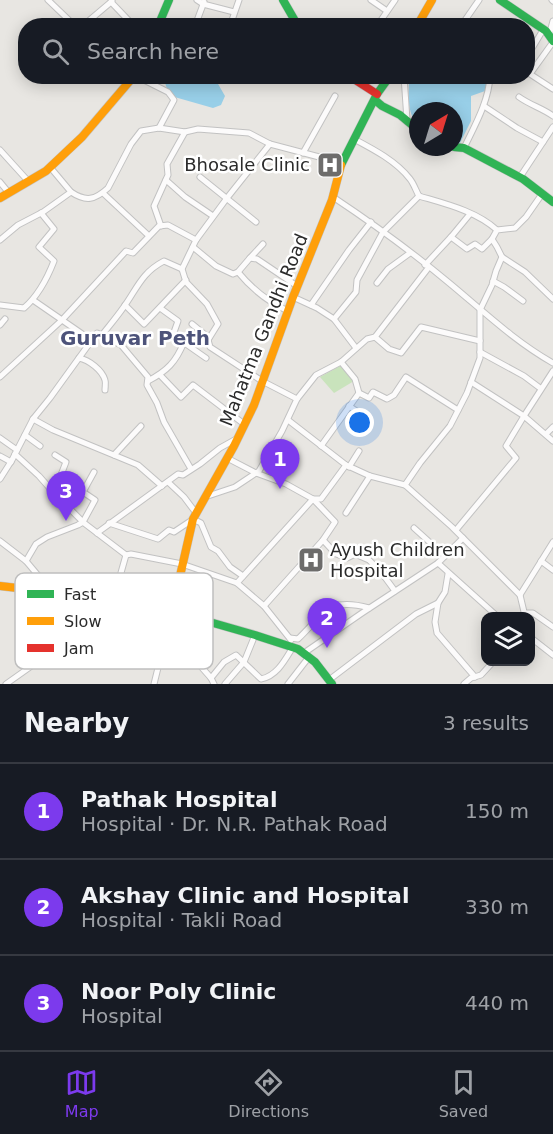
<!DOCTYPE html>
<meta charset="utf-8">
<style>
body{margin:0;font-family:"DejaVu Sans",sans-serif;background:#242831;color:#f1f3f6}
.controls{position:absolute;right:18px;bottom:18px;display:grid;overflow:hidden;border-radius:12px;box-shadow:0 3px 15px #0003}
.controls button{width:54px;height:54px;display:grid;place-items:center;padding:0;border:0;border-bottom:2px solid #363941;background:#171b24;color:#f1f3f6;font:30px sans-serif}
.compass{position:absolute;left:409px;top:102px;width:54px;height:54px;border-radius:50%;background:#171b24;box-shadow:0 3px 15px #0003;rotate:38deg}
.you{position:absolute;left:360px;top:423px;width:21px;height:21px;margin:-15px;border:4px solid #fff;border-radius:50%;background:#1a73e8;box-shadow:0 0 0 9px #1a73e833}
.badge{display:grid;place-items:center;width:39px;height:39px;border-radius:50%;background:#7c3aed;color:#fff;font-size:20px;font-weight:700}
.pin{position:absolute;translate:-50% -50px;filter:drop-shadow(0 2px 3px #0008)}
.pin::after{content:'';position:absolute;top:32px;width:21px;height:18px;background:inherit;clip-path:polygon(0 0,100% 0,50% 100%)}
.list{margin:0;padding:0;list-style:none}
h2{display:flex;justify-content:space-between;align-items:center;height:78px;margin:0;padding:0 24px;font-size:26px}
h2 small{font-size:20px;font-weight:400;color:#9ea1a6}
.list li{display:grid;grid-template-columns:39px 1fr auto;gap:18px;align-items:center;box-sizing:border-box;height:96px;padding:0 24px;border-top:2px solid #363941}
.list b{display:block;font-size:22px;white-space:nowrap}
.list p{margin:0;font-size:20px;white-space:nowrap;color:#9ea1a6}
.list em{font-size:20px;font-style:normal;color:#9ea1a6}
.icon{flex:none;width:33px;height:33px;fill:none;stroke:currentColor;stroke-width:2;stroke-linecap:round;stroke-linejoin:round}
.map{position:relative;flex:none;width:553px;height:684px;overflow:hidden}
.search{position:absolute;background:#171b24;box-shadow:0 3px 15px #0003;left:18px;right:18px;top:18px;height:66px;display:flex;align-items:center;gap:15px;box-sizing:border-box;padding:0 21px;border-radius:24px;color:#9ea1a6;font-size:22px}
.sheet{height:366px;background:#171b24}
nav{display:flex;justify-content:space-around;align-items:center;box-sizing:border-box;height:84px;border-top:2px solid #363941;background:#171b24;font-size:16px;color:#9ea1a6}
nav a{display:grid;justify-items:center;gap:3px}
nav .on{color:#7c3aed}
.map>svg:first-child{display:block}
</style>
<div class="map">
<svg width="553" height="684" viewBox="0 0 553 684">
<rect width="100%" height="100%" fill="#e8e6e2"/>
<path fill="#c9e3bc" d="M340,366L354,381L334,393L320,377Z"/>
<g fill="#98cfe8">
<path d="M166,77H214L225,96L221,105L213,108L171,96C168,90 163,83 166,77Z"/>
<path d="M409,77H488L485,91L471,96V121L460,143L454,141V111H418V125C406,112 409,94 409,77Z"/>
</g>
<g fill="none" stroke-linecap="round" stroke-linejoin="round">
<g stroke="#c2c2c2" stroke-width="7">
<g id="street">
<path d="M48,0L72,23L85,24L111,2"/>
<path d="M197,0L203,4L234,12"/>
<path d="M371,0L387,11"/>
<path d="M552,0L553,1"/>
<path d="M112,1L111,2L134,26"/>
<path d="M195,26L204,2"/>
<path d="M230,26L239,0"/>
<path d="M377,26L395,0"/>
<path d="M461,26L479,0"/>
<path d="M549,36L553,21"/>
<path d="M553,42L530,74L553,89"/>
<path d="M528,55L543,30"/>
<path d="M136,76L168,92L174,100L159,128"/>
<path d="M404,76L407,120"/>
<path d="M519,97C530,105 542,108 553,116"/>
<path d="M484,106L517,128L543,142"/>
<path d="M354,139C373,149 396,161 410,179C414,184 416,191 419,196"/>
<path d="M464,148C474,127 489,101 490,76"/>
<path d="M0,150L29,182"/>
<path d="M303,153L335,96"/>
<path d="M50,167L71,192"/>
<path d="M200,177L256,222"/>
<path d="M520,177L553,127"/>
<path d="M166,180L185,197L213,216"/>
<path d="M0,182L9,193"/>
<path d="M103,193L149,236"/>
<path d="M542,194L526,217L515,228L497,230L492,239L497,247L502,257L525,272L553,299"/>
<path d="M419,196C446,204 476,211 497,230"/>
<path d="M333,197C372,223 411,251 448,282C482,310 514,341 553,363"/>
<path d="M161,226L154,206L168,175L167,164L185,132"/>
<path d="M451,237L467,249L475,244L482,249L492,239"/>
<path d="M0,240L18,225L43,212L71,192C86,202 95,200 108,188L131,144L141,131L159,128L185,132L198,129L249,133L270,144L342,163"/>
<path d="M196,240L182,269L186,282L207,304L218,324L208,340L210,347L262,381L297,399"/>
<path d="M193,247L216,266L233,274L238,272C252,289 268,302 288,311"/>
<path d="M250,258L263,244"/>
<path d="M425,265L451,237L470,214"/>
<path d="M238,272L250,258L257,259L297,286"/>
<path d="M493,281L504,287L523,301"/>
<path d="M377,283L388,269L410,253"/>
<path d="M293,297L317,308L334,319L356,348"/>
<path d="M33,300L91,340"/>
<path d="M0,305L24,308C38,296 47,279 54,261L39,247L54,229L41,213"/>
<path d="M125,305L144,324L186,280"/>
<path d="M311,305L349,250L371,222"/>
<path d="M160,308L178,321L173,335L206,358"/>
<path d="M334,319L356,292L357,280L383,232L419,196"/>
<path d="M192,324L209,338"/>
<path d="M0,325L5,319"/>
<path d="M102,335C109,326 116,318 123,308C137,289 141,273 164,261L182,269"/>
<path d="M375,337L389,349L401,353L421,327L480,341"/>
<path d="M480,352L524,376L540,388"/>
<path d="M79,358C89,360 102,370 105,380C106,383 105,387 105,390"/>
<path d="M341,362L355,379L359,393L369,398L373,392L387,399L394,395L406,377L458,410"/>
<path d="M160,375L181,397L193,385L244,424"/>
<path d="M0,377L62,320L126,251L133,253L159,226L168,225L196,240L227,198L270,144"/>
<path d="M148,381C167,371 176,362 184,342"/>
<path d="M471,382L524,416L553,441"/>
<path d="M349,406L368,419"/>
<path d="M33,419L53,430L138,465L162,486"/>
<path d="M288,420L346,465L370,476L405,485L452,527L520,595"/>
<path d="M546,434L553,427"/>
<path d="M25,435L40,446"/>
<path d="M0,438L17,450"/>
<path d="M321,446L359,393"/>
<path d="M15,454L39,476L54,493L84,523L126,555"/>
<path d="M114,455L141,426"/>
<path d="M0,456L11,462"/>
<path d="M227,458L256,473L286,484L313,499L335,522L323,540L264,606"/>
<path d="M349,467L359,451"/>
<path d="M0,479L12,460L33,419L50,398L97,333L121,345L148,377L147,385L157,403L164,422L191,469"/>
<path d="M168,482L184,497L196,513"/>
<path d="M405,485L420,463L450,426L467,393L480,358V310L492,285L496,271L502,257"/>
<path d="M54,493L66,462L55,455"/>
<path d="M205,497L235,487L259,471L282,431L297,399L316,375L341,362L367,339L375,337L429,267"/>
<path d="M346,513L370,476"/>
<path d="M193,519L201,523L211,547L218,551L230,567L243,576"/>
<path d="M109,523L158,539L169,530L174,532L192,520"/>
<path d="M414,528L445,556"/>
<path d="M456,530L516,458L506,446L524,416L553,371"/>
<path d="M97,533L178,474L183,475L200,464L220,448L238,438"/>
<path d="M323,540L336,554L347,558L355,554L369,560L381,572L395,591"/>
<path d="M0,541L26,561L52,592"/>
<path d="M26,561L36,544L47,537L78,525L83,522L95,500L83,492L94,472"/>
<path d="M541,561L553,570"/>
<path d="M438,563L497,616"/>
<path d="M237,583L264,606L291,640"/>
<path d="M113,601L126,555L131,554L182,564L237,583L313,499H321L346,465"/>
<path d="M438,603L435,622L437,633L475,677"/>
<path d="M525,613H533L553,627"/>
<path d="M525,616L520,595L553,542"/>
<path d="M530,637L553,655"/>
<path d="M290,638L298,639C325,613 328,597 369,608"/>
<path d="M163,647L189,653L211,678L214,684"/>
<path d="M304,653L362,613L438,563L463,538"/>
<path d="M211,678L224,662L236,655L261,679C277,676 285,660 293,647"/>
<path d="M329,680L416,614L438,603L445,592L448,574"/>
<path d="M6,684L95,621L108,609"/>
<path d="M154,684L172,611"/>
<path d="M225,684L244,662L255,635"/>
<path d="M288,684L309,657"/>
<path d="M464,684L471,678L481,675L493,662"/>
</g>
</g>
<g stroke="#c2c2c2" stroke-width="9">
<g id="fast">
<path d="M283,0L298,26"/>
<path d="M500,0L546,31L553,41"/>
<path d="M158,26L169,0"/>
<path d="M375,100L382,106L400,115L418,130"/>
<path d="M454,147L464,148L523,179L553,202"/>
<path d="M341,165L377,94L390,76"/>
<circle cx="111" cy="605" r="5"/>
<path d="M116,605L154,606L255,635L298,649L315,662L332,684"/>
</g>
</g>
<g stroke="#c2c2c2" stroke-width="9">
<g id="slow">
<path d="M417,26L432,0"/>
<path d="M0,198L46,171L82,137L134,76"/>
<path d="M0,586L52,592L106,605"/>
<path d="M172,611L193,519L234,446L254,405L293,297L332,200L341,165"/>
</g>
</g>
<g stroke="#c2c2c2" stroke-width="9">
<path id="jam" d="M349,76L377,94"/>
</g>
<use href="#street" stroke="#fcfbfb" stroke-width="5"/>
<use href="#fast" stroke="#30b455" stroke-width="8"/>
<use href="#slow" stroke="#ff9f0a" stroke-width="8"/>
<use href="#jam" stroke="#e5322d" stroke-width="8"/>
</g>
<defs>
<g id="hospital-square" transform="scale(1.35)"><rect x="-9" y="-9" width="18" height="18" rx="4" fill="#6d6c6b" stroke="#fff"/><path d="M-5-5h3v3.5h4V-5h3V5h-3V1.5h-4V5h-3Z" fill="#fff"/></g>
</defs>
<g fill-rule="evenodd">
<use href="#hospital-square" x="330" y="165"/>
<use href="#hospital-square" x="311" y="560"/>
</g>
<g text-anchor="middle" stroke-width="5" stroke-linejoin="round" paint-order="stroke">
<g font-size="18" fill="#2b2b2b" stroke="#fff" text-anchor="end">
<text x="310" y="171">Bhosale Clinic</text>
<text x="330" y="556" text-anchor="start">Ayush Children<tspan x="330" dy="21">Hospital</tspan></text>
</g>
<g font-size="18" fill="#2b2b2b" stroke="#fff">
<text transform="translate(264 330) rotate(-68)" y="6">Mahatma Gandhi Road</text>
</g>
<g font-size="20" font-weight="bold" fill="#4d537a" stroke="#fff">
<text x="135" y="345">Guruvar Peth</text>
</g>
</g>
<rect x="15" y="573" width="198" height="96" rx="9" fill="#fff" stroke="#bfbfbf" stroke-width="1.5"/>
<rect x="27" y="590" width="27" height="8" fill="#30b455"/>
<rect x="27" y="617" width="27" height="8" fill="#ff9f0a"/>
<rect x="27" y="644" width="27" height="8" fill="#e5322d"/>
<g font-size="16" fill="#2b2b2b">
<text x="64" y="600">Fast</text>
<text x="64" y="627">Slow</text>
<text x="64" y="654">Jam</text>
</g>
</svg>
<div class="controls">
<button><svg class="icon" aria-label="layers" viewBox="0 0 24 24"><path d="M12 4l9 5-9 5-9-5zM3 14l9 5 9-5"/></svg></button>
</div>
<svg class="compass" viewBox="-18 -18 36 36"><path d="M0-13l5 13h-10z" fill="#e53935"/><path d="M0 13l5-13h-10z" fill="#9ea1a6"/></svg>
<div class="you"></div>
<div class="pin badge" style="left:280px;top:489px">1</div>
<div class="pin badge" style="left:327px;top:648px">2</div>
<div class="pin badge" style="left:66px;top:521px">3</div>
<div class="search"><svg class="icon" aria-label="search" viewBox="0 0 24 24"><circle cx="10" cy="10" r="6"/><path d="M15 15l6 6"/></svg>Search here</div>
</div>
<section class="sheet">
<h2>Nearby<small>3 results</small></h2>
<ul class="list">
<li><span class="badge">1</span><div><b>Pathak Hospital</b><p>Hospital · Dr. N.R. Pathak Road</p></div><em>150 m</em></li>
<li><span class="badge">2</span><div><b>Akshay Clinic and Hospital</b><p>Hospital · Takli Road</p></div><em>330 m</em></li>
<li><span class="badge">3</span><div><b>Noor Poly Clinic</b><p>Hospital</p></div><em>440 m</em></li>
</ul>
</section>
<nav>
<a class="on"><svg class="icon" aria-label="map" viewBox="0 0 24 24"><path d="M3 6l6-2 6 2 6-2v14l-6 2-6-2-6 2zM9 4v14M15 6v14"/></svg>Map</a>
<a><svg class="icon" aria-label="directions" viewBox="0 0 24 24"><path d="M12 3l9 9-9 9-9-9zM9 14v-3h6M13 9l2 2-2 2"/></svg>Directions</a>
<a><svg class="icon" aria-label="saved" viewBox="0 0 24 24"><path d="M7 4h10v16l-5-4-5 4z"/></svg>Saved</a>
</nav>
